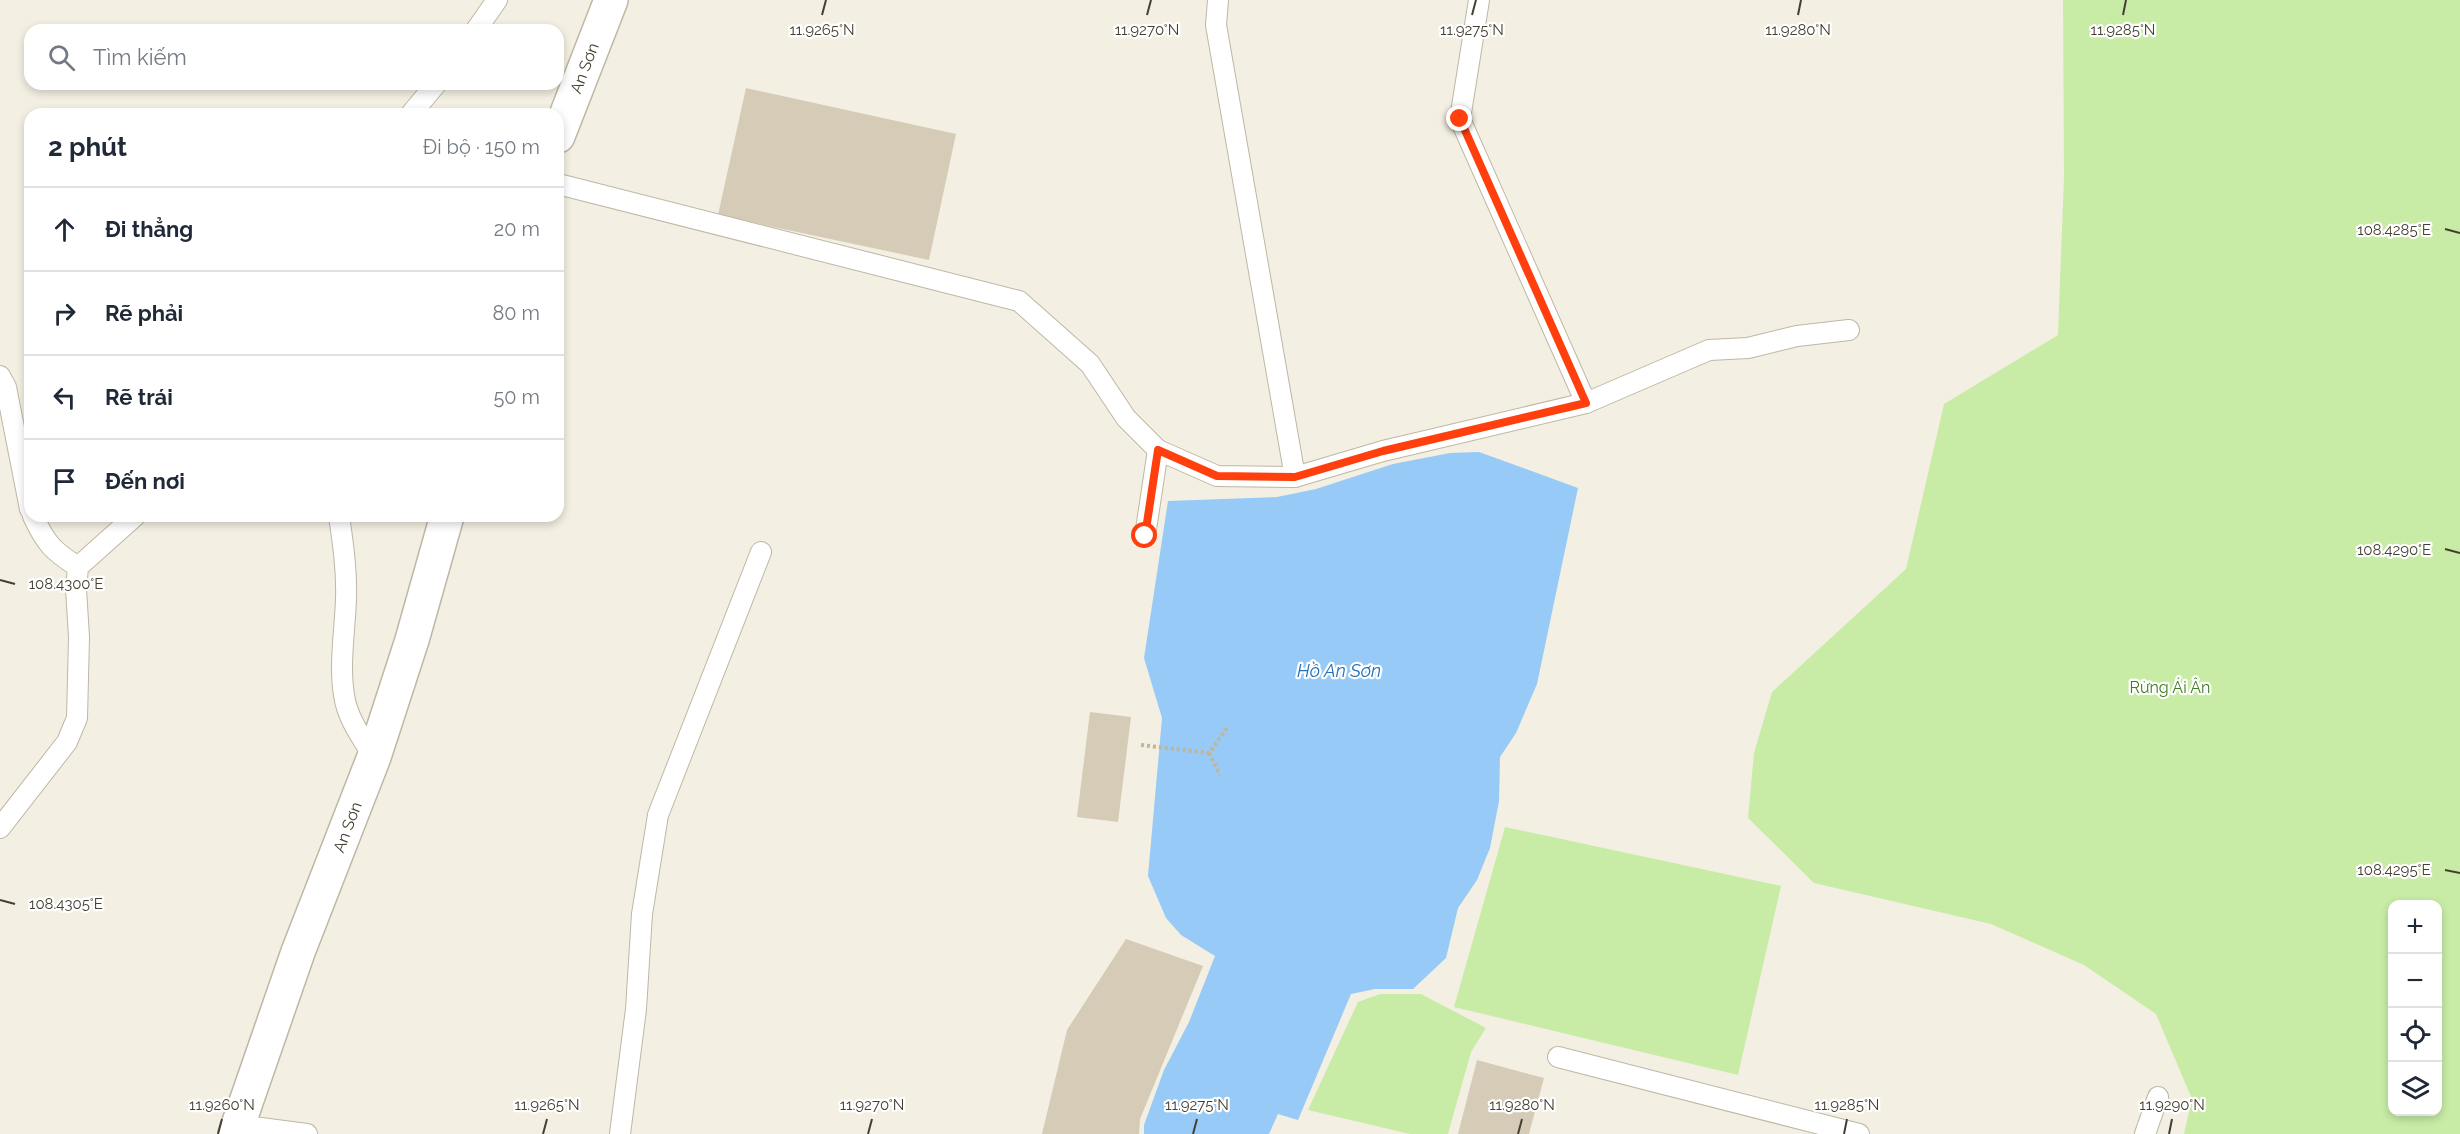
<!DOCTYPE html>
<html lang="vi">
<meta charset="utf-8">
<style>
body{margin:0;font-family:Raleway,sans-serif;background:#f6f6f7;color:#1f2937}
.controls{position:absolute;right:18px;bottom:18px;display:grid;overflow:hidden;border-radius:12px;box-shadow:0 3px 9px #0003}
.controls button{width:54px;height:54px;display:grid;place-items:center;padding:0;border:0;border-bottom:2px solid #e0e1e3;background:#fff;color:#1f2937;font:30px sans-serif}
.stop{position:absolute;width:18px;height:18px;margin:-14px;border:4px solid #ff3f0d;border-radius:50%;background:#fff}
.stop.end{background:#ff3f0d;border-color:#fff;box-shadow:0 2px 6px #0008}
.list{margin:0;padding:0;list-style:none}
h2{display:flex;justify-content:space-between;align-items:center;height:78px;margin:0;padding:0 24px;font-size:26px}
h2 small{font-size:20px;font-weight:400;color:#747a83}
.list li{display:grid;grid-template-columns:39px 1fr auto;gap:18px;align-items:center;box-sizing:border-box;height:84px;padding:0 24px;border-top:2px solid #e0e1e3}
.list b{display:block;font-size:22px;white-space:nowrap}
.list em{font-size:20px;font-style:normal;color:#747a83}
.icon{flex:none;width:33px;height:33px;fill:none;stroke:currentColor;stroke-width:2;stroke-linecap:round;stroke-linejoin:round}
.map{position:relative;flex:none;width:2460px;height:1134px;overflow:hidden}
.search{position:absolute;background:#fff;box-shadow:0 3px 9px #0003;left:24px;top:24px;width:540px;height:66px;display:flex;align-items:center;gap:15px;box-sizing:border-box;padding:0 21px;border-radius:18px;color:#747a83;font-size:22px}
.panel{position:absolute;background:#fff;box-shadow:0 3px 9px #0003;left:24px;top:108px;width:540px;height:414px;border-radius:18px}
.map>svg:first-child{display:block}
</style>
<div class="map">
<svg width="2460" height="1134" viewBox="0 0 2460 1134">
<rect width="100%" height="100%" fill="#f3efe2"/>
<g fill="#c8eca6" fill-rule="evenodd">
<path d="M2063,0H2460V1134H2184L2192,1099L2156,1014L2084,965L1991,924L1814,883L1748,818L1754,753L1772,692L1906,569L1944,404L2058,335L2064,176ZM2392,904H2438V1112H2392Z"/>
<path d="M1505,827L1781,886L1738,1075L1454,1007Z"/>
<path d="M1380,994H1421L1486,1028L1471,1052L1448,1134H1410L1308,1110L1358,1002Z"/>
</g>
<path fill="#97caf6" d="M1479,452L1578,488L1537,684L1516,733L1500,757L1499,801L1490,848L1477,880L1458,908L1446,958L1413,989H1375L1351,994L1298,1120L1278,1114L1269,1134H1144V1125L1164,1070L1189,1022L1215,956L1181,935L1166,918L1148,876L1162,718L1144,658L1168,501L1277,497L1316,489L1393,464L1450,453Z"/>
<g fill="#d5cbb6">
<path d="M746,88L956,134L929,260L718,215Z"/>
<path d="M1090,712L1131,717L1118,822L1077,817Z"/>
<path d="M1126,939L1203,966L1140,1119L1139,1134H1042L1067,1030Z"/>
<path d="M1477,1060L1544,1078L1529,1134H1458Z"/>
</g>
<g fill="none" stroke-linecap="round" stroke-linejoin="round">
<g stroke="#bfb7a4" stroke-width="22">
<g id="lane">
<path d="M1218,0L1216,25L1295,477"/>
<path d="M1479,0L1460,119L1586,403"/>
<path d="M476,30L497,0"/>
<path d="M411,114L436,84"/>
<path d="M558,184L1019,301L1090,364L1126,418L1158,450L1217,476L1295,477L1383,451L1586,403L1709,350L1748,348L1797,336L1849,330"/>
<path d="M0,376L6,387L30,509"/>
<path d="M33,516C46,544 53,551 78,567"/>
<path d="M339,516C343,543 347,571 346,599C345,630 339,664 344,695C347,718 362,738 374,757"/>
<path d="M1145,536L1158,450"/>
<path d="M0,828L67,742L77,718L79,637L76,589L78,567L135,516"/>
<path d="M1558,1057L1859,1134"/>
<path d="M237,1125L307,1134"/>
<path d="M620,1134L636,1009L642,914L658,815L761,552"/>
<path d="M2145,1134L2158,1097"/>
</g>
</g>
<g stroke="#bfb7a4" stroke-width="36">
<g id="street">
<path d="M558,136L611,0"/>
<path d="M235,1134L298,952L374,757L412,640L447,516"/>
</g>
</g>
<g stroke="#c2b494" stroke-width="4" stroke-dasharray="3 3" stroke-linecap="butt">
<path d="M1141,745L1209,753L1227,728"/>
<path d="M1209,753L1220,775"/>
</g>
<use href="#lane" stroke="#fff" stroke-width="20"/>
<use href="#street" stroke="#fff" stroke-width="33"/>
</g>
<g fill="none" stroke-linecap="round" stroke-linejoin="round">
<path stroke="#ff3f0d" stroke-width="8" d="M1145,536L1158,450L1217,476L1295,477L1383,451L1586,403L1460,119"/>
</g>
<path fill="none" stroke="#453e32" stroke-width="2" d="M822,15L826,0M1147,15L1151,0M1472,15L1476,0M1798,15L1801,0M2123,15L2126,0M2445,229L2460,233M2445,549L2460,553M0,580L15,584M2445,870L2460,873M0,900L15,904M218,1134L222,1119M543,1134L547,1119M868,1134L872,1119M1193,1134L1197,1119M1518,1134L1522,1119M1844,1134L1847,1119M2169,1134L2172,1119"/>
<g text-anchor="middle" stroke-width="4.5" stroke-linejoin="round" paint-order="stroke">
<g font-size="16" fill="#453e32" stroke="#fff">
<text transform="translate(584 68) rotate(-69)" y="6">An Sơn</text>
<text transform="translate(347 827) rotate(-69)" y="6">An Sơn</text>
</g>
<g font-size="16" fill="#3e7b21" stroke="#fff">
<text x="2170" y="693">Rừng Ái Ân</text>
</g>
<g font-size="18" font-style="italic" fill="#2271b9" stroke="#fff">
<text x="1339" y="677">Hồ An Sơn</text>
</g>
</g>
<g font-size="15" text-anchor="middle" fill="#453e32" stroke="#fff" stroke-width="4.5" stroke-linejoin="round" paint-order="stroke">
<text x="822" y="35">11.9265°N</text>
<text x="1147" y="35">11.9270°N</text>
<text x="1472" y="35">11.9275°N</text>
<text x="1798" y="35">11.9280°N</text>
<text x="2123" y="35">11.9285°N</text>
<text x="2394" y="235">108.4285°E</text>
<text x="2394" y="555">108.4290°E</text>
<text x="66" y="589">108.4300°E</text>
<text x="2394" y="875">108.4295°E</text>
<text x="66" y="909">108.4305°E</text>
<text x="222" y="1110">11.9260°N</text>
<text x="547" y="1110">11.9265°N</text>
<text x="872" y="1110">11.9270°N</text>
<text x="1197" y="1110">11.9275°N</text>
<text x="1522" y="1110">11.9280°N</text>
<text x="1847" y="1110">11.9285°N</text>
<text x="2172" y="1110">11.9290°N</text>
</g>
</svg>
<div class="controls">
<button>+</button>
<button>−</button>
<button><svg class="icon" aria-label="locate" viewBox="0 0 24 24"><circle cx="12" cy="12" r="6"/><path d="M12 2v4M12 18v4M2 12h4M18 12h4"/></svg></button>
<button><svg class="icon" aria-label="layers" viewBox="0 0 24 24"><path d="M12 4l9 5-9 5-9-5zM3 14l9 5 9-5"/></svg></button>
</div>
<div class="stop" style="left:1145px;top:536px"></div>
<div class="stop end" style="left:1460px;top:119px"></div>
<div class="search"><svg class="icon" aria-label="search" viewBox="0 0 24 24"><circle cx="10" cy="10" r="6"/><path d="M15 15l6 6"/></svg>Tìm kiếm</div>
<section class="panel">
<h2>2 phút<small>Đi bộ · 150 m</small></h2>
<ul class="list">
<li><svg class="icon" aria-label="ahead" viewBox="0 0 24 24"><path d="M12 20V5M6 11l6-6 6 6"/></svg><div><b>Đi thẳng</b></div><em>20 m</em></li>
<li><svg class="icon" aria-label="right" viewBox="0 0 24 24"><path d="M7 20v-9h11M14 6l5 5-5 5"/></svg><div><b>Rẽ phải</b></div><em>80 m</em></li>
<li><svg class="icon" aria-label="left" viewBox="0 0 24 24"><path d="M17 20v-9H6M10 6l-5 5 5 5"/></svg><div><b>Rẽ trái</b></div><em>50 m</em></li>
<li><svg class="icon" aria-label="arrive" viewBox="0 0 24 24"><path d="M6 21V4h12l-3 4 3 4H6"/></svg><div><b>Đến nơi</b></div></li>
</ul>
</section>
</div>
